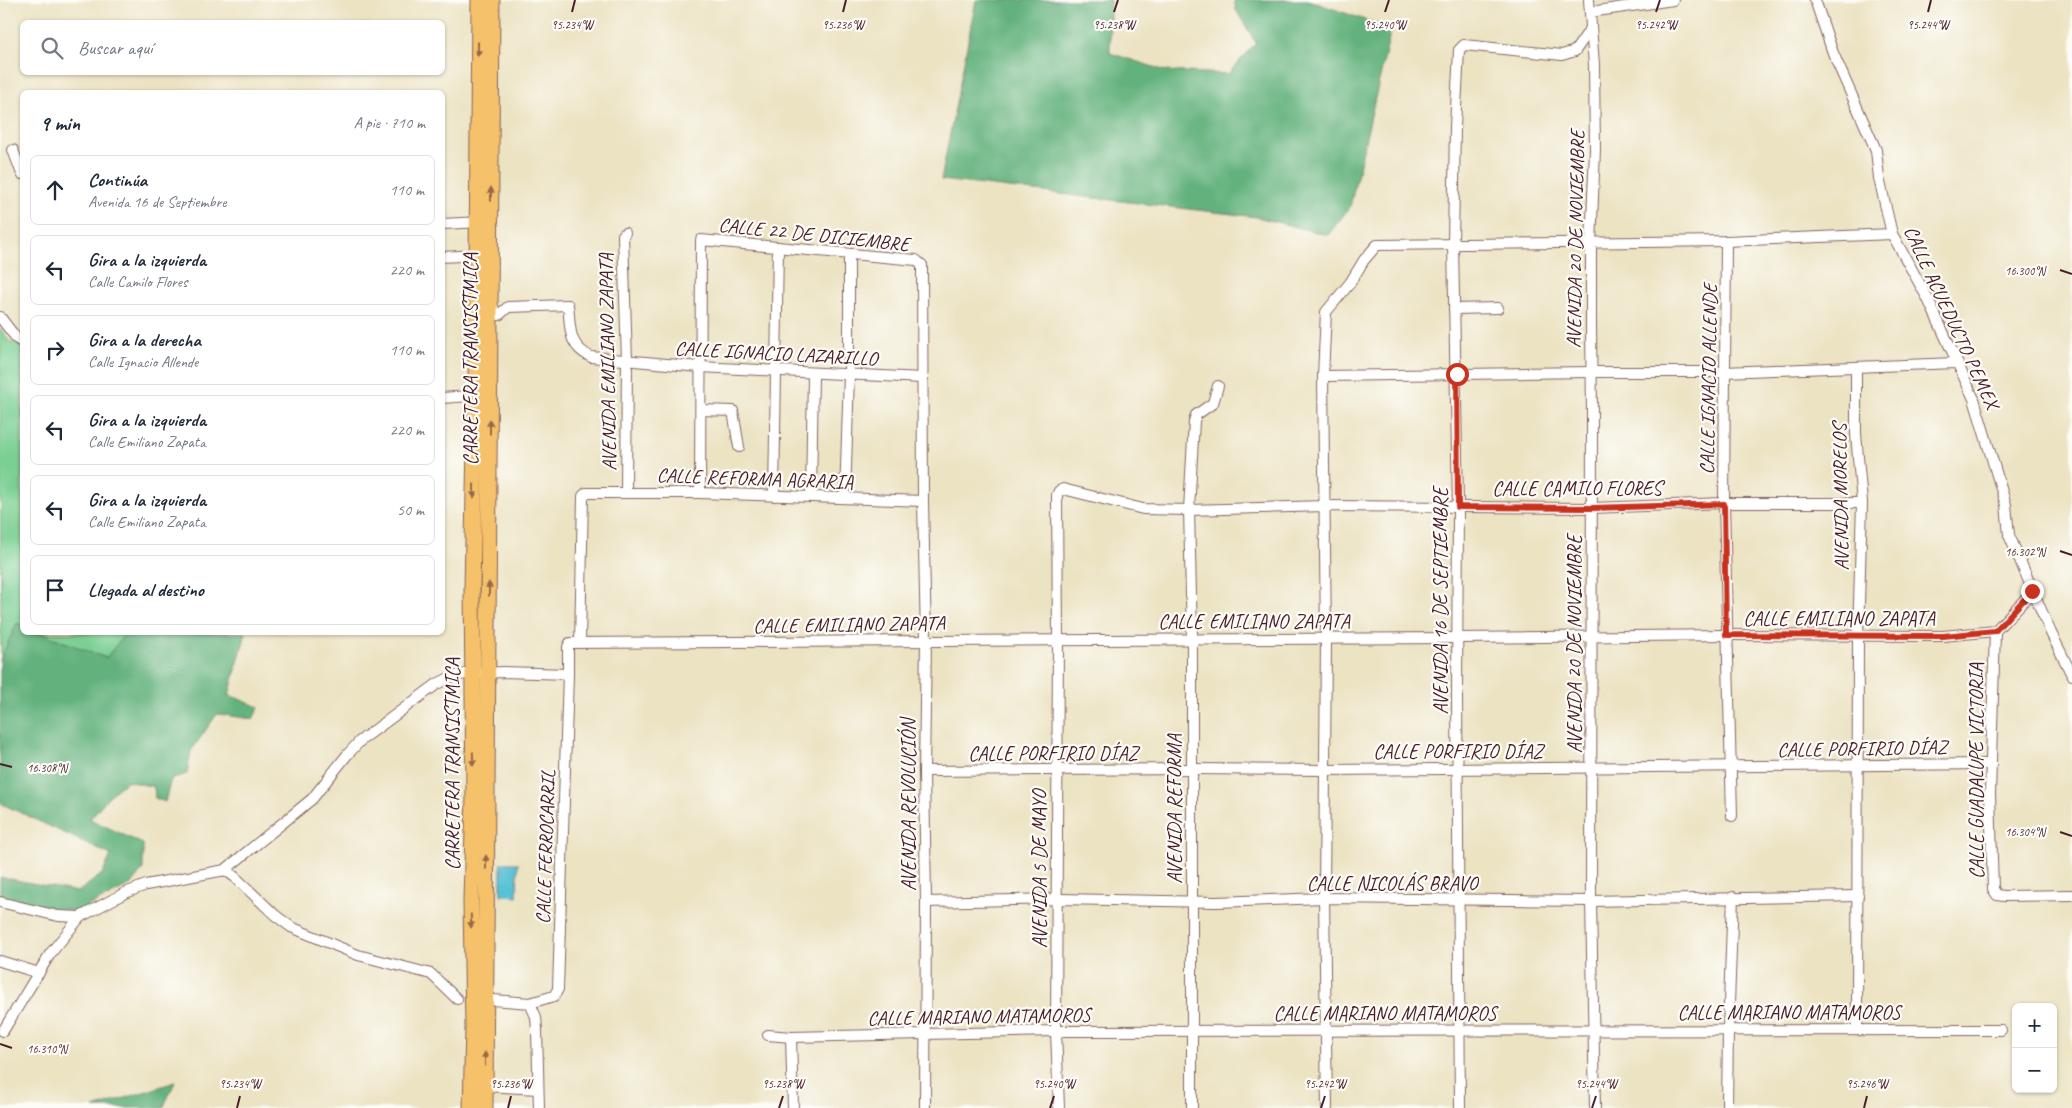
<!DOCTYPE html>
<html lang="es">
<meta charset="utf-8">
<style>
body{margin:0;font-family:Caveat,sans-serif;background:#f6f6f7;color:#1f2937}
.controls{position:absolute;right:15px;bottom:15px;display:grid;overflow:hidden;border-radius:8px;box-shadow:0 1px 4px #0004}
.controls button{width:45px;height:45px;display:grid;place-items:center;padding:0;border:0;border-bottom:1px solid #e0e1e3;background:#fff;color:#1f2937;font:25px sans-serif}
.stop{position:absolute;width:15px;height:15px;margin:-11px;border:4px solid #c8321e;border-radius:50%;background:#fff}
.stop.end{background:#c8321e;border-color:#fff;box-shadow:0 1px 5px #0008}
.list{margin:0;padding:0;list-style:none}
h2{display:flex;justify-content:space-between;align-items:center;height:65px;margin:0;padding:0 20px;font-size:21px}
h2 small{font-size:16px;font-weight:400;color:#747a83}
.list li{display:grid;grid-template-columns:32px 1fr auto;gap:15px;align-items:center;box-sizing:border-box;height:70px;margin:0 10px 10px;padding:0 10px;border:1px solid #e0e1e3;border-radius:8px}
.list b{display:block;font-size:19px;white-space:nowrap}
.list p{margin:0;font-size:16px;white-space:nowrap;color:#747a83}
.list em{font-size:16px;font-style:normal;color:#747a83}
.icon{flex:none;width:28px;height:28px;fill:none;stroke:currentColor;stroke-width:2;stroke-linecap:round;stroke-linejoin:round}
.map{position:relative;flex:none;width:2072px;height:1108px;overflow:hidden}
.search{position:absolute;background:#fff;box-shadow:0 1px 4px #0004;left:20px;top:20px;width:425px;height:55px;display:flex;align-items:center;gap:12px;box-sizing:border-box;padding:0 18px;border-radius:8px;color:#747a83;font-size:19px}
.panel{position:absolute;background:#fff;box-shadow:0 1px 4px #0004;left:20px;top:90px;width:425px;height:545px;border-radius:8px}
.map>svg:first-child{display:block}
</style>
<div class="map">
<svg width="2072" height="1108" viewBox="0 0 2072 1108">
<rect width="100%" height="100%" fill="#fdfcf7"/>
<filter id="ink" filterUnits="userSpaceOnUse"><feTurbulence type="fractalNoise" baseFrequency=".02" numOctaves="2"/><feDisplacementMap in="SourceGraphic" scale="10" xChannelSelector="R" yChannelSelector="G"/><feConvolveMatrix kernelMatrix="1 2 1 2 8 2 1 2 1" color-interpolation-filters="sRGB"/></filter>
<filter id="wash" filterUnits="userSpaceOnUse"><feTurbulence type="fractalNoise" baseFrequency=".0096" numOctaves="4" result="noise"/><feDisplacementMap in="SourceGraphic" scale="20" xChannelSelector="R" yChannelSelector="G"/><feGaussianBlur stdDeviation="1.12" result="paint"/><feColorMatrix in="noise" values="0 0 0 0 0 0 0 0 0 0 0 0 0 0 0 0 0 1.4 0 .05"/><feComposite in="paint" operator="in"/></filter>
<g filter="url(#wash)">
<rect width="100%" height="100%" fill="#ece3c3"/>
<g fill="#7acf93" stroke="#62775f">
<path d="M0,328L10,342L22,346V625L17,624L1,659Z"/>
<path d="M41,633H126L106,658Z"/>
</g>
<g fill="#63b27d" stroke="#566854">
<path d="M976,0H1110V53L1166,71L1228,74L1256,43L1236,10L1234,0H1308L1391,29L1350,207L1328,235L1257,217L941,180Z"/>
<path d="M17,623L22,625V632L41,633L106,658L126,633H246L229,695L259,707L253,719L217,714L191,751L187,774L171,779L165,802L155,798L154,787L127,781L109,796L90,819L143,844V869L131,885L76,912L0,898V877L78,892L102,874L111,855L0,803V660Z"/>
<path d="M175,1082L163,1108H94Z"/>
</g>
<path fill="#59c1d5" stroke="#527080" d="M501,863H518L517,896L501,895Z"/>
</g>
<g filter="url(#ink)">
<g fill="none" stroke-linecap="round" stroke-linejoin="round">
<g stroke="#836460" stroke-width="12">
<g id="street">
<path d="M1589,0L1594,65L1595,150L1591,244V324L1592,416L1591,901L1595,1108"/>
<path d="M1815,0L1833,53L1876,150L1879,178L1892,234L1927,297L1974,399L2006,505L2009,535L2051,633L2072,675"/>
<path d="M1590,12L1673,0"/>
<path d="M13,150L22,174"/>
<path d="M442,224L482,222"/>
<path d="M625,233L623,235L627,361L626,491"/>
<path d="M1726,241L1724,503L1732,816"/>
<path d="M442,257L477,255"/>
<path d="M491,302L496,314L499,315L508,307L568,305C571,329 567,345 591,357L700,367L923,378"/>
<path d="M1454,309L1498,308"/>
<path d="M0,317L17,339L22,342"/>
<path d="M1856,368V434L1862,503L1858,636L1857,1029"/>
<path d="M1323,376L1591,372H1724L1956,363"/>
<path d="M442,398L482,395"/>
<path d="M701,410L733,411L739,447"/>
<path d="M700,493L701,240L916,260L922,265L923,501L926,640L924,771L926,902L925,1108"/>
<path d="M774,496L778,247"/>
<path d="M811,497L813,373"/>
<path d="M845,498L849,374V254"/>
<path d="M1995,631L1990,794L1993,889L1997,895L2004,896L2072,895"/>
<path d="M580,643L583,496L586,493H700L923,501"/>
<path d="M924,771L1192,769L1325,770L1991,764"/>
<path d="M225,870L235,877L275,915L291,927L358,955L431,974L457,999"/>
<path d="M0,902L58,916L80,917L125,893L146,885L225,870L312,799L347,755L360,741L437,684L451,677L465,674L503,672L568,674V647L570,643L1458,638L1726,635L1943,636L1995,631L2033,591"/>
<path d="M926,902L1058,899L1216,902L1324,898L1591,901L1858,896"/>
<path d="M0,961L39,973"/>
<path d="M493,1000L530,1003L554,996L558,989L568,674"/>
<path d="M530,1003L536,1017L537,1030L539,1108"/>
<path d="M3,1031L50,954L80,917"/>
<path d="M768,1035L791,1037L1056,1031L2001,1030"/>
<path d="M791,1037L793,1108"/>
<path d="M485,1086L538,1089"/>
<path d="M1059,1108L1056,1031L1058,641L1057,495L1059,491L1063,489L1143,509L1189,510L1325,506L1592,508L1724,503H1862"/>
<path d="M1192,1108V638L1189,510L1194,421L1196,415L1213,403L1218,386"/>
<path d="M1327,1108L1324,898L1326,638L1323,376L1326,312L1350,283L1364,260L1377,245L1726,241L1892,234"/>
<path d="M1460,1108L1457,694L1458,507L1453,244L1455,127L1459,50L1464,45L1562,55L1575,51L1591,28"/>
<path d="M1727,1108L1728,1030L1733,897"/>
</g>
</g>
<g stroke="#836460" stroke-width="17">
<g id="primary">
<path d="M471,1108L473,1028L471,900L474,797L472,588L476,396L479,0"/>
<path d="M485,1108L492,0"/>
</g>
</g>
<use href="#street" stroke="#fff" stroke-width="10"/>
<use href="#primary" stroke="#f5c16b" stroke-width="15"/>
</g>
<defs><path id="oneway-solid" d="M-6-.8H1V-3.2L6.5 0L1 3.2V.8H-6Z" transform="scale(1.25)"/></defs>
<g fill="#976848">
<use href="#oneway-solid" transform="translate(478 49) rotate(90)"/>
<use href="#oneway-solid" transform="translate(491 194) rotate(-90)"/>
<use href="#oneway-solid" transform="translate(490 427) rotate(-90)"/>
<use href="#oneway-solid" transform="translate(474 491) rotate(91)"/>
<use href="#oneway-solid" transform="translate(489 589) rotate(-90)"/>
<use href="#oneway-solid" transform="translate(473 759) rotate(89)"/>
<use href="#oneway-solid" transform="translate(486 862) rotate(-90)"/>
<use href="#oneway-solid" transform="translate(471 921) rotate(89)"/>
<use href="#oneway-solid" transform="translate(485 1059) rotate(-90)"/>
</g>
</g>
<g fill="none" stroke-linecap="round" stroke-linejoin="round" filter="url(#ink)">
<path stroke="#c8321e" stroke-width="6" d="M1457,374L1458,507L1592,508L1724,504L1726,635L1943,636L1995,631L2032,591"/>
</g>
<path fill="none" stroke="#4a1f2b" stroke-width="2" d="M572,12L575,0M843,12L846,0M1114,12L1118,0M1385,12L1389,0M1656,12L1660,0M1928,12L1931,0M2060,270L2072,274M2060,551L2072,555M0,764L12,767M2060,832L2072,836M0,1044L12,1048M237,1108L240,1096M508,1108L511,1096M779,1108L783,1096M1050,1108L1054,1096M1321,1108L1325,1096M1592,1108L1596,1096M1864,1108L1867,1096"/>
<g text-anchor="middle" stroke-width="4.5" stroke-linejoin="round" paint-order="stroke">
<g font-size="20" fill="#4a1f2b" stroke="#fdfcf7">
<text transform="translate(814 234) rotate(6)" y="7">CALLE 22 DE DICIEMBRE</text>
<text transform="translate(1575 239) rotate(-89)" y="7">AVENIDA 20 DE NOVIEMBRE</text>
<text transform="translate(1952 317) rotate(65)" y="7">CALLE ACUEDUCTO PEMEX</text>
<text transform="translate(776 353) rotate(3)" y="7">CALLE IGNACIO LAZARILLO</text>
<text transform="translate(470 359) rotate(-90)" y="7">CARRETERA TRANSISTMICA</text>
<text transform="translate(607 362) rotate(-91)" y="7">AVENIDA EMILIANO ZAPATA</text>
<text transform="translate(1708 379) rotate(-89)" y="7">CALLE IGNACIO ALLENDE</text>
<text transform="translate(755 478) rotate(2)" y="7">CALLE REFORMA AGRARIA</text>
<text x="1577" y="495">CALLE CAMILO FLORES</text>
<text transform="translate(1840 497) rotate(-91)" y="7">AVENIDA MORELOS</text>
<text transform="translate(1440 601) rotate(-90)" y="7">AVENIDA 16 DE SEPTIEMBRE</text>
<text x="1839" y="625">CALLE EMILIANO ZAPATA</text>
<text x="1254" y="628">CALLE EMILIANO ZAPATA</text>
<text transform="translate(849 624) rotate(-1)" y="7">CALLE EMILIANO ZAPATA</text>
<text transform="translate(1574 644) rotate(-90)" y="7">AVENIDA 20 DE NOVIEMBRE</text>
<text transform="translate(1862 748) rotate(-1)" y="7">CALLE PORFIRIO DÍAZ</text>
<text x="1458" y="758">CALLE PORFIRIO DÍAZ</text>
<text x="1053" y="760">CALLE PORFIRIO DÍAZ</text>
<text transform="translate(452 764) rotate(-90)" y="7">CARRETERA TRANSISTMICA</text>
<text transform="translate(1976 771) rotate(-90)" y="7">CALLE GUADALUPE VICTORIA</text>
<text transform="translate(908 805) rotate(-90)" y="7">AVENIDA REVOLUCIÓN</text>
<text transform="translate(1174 809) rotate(-90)" y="7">AVENIDA REFORMA</text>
<text transform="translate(545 847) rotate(-88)" y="7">CALLE FERROCARRIL</text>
<text transform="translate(1039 869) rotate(-90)" y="7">AVENIDA 5 DE MAYO</text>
<text x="1392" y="890">CALLE NICOLÁS BRAVO</text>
<text x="1789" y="1019">CALLE MARIANO MATAMOROS</text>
<text x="1385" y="1020">CALLE MARIANO MATAMOROS</text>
<text transform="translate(979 1016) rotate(-1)" y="7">CALLE MARIANO MATAMOROS</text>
</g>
</g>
<g font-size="12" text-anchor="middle" fill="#4a1f2b" stroke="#fdfcf7" stroke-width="4.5" stroke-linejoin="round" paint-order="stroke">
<text x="572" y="29">95.234°W</text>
<text x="843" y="29">95.236°W</text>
<text x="1114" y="29">95.238°W</text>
<text x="1385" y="29">95.240°W</text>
<text x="1656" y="29">95.242°W</text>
<text x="1928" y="29">95.244°W</text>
<text x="2025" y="275">16.300°N</text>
<text x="2025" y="556">16.302°N</text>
<text x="47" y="772">16.308°N</text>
<text x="2025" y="836">16.304°N</text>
<text x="47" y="1053">16.310°N</text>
<text x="240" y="1088">95.234°W</text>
<text x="511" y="1088">95.236°W</text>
<text x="783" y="1088">95.238°W</text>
<text x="1054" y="1088">95.240°W</text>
<text x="1325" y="1088">95.242°W</text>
<text x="1596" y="1088">95.244°W</text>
<text x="1867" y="1088">95.246°W</text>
</g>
</svg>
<div class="controls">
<button>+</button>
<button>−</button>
</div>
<div class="stop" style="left:1457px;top:374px"></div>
<div class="stop end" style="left:2032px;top:591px"></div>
<div class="search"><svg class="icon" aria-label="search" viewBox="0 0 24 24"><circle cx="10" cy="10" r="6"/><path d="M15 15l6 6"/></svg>Buscar aquí</div>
<section class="panel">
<h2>9 min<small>A pie · 710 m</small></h2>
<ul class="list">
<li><svg class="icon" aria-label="ahead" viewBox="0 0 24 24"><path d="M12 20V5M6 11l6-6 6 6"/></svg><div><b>Continúa</b><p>Avenida 16 de Septiembre</p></div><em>110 m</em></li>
<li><svg class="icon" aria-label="left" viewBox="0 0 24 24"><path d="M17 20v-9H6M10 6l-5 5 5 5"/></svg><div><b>Gira a la izquierda</b><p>Calle Camilo Flores</p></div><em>220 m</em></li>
<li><svg class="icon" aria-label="right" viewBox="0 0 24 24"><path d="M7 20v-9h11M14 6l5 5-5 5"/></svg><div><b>Gira a la derecha</b><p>Calle Ignacio Allende</p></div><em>110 m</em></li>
<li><svg class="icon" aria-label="left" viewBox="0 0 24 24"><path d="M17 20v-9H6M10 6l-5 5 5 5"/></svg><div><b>Gira a la izquierda</b><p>Calle Emiliano Zapata</p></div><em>220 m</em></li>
<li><svg class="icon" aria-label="left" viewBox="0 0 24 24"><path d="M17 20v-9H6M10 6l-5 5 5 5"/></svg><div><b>Gira a la izquierda</b><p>Calle Emiliano Zapata</p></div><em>50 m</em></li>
<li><svg class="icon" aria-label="arrive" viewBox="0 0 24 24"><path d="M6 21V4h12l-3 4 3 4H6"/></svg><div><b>Llegada al destino</b></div></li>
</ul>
</section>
</div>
